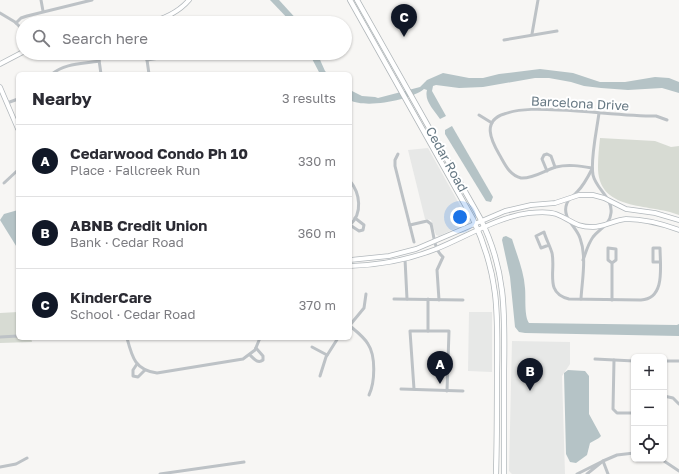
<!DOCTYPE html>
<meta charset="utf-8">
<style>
body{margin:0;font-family:"Golos Text",sans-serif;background:#f2f2f3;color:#2b2b33}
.controls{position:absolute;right:12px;bottom:12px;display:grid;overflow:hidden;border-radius:6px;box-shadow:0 1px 3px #0004}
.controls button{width:36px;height:36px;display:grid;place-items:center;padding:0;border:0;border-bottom:1px solid #e1e1e2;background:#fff;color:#2b2b33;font:20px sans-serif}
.you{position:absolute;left:460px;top:217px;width:14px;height:14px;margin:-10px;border:3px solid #fff;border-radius:50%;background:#1a73e8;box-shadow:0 0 0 6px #1a73e833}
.badge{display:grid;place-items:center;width:26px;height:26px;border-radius:50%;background:#111827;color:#fff;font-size:13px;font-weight:700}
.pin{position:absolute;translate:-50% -33px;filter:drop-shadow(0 1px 2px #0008)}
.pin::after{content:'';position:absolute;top:21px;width:14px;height:12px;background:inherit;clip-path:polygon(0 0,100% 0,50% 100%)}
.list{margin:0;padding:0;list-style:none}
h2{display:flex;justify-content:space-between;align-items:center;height:52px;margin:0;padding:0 16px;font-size:17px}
h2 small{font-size:13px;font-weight:400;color:#7c7c81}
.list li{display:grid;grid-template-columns:26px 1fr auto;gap:12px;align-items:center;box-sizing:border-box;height:72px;padding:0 16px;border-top:1px solid #e1e1e2}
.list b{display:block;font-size:15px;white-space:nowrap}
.list p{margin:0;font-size:13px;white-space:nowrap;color:#7c7c81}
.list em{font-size:13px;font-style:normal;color:#7c7c81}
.icon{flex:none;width:22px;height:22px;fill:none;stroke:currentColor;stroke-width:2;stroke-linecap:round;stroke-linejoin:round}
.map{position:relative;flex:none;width:679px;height:474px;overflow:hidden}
.search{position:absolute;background:#fff;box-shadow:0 1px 3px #0004;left:16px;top:16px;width:336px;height:44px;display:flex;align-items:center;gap:10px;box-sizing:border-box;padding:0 14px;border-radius:22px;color:#7c7c81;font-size:15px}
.panel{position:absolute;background:#fff;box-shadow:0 1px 3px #0004;left:16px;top:72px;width:336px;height:268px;border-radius:6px}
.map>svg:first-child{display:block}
</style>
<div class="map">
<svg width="679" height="474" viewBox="0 0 679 474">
<rect width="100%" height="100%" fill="#f7f6f4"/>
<g fill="#e7e8e7">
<path d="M428,148L467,218L465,224L439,236L436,235L431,220L425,219L408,150Z"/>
<path d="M469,312H492V372L468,371Z"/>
<path d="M512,341L570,342V364L562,376L565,474H512L509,471Z"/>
</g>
<g fill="#d7dbd3">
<path d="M600,138L655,141L671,147L679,146V215C649,203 597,212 598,166C598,157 599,147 600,138Z"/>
<path d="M18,312V338H31L32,342L0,343V313Z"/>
</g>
<g fill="#b5c3c6">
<path d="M270,0H279L300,23H292Z"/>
<path d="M309,53H317L325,71L328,74H320Z"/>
<path d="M540,69L573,73L600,82H625L655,77L669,78L679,82V93L662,88L628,90L601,88L584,86L571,82L549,78H535L483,87L459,88L436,85L433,86L432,91L446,116L440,119C434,110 424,101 427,90L424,89C411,100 365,109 350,100V90L362,96L375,97L378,98L420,87L427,80L443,73L469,78H483L499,74Z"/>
<path d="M452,126L493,197L491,202L486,201L445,134V130Z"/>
<path d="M18,210V249L0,220L4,214Z"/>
<path d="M506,236L512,239C517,255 524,272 525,288C526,297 524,316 529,323L677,325L679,324V336L525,333L519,332L515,327L510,277L502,240L503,237Z"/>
<path d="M568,370L585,371L589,376V414L601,436L599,438L590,443L587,455L576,463L570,462L566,454L564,373Z"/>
</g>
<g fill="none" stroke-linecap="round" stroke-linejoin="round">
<g stroke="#b2b8bc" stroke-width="5.5">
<g id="secondary">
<path d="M147,23C164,19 178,13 189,0"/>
<path d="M0,64L23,52"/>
<path d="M0,87L18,129"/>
<path d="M350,260L389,256L416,249L505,211L531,205L555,203L579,195H593L604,198L626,209L655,213L679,220"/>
<path d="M350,266C380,265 408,260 436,249C466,237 497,217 529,213C538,212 548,211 556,214C572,220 574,227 593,227C604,227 614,220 626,219C643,219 663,224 679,230"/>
</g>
</g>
<g stroke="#b1b7ba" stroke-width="6">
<g id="primary">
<path d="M350,0L473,219C499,275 498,313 497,373C497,407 497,440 496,474"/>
<path d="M357,0L480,218C506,269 505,314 504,370C504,405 504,439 504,474"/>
</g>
</g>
<g stroke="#bdc2c6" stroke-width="3">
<path d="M41,0L43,11"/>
<path d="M0,13L15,22L23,30"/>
<path d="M16,23L21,18L27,16L92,0"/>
<path d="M532,34L538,0"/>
<path d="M504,40L557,31"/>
<path d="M98,53L101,74"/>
<path d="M146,53L149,74"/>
<path d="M147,60L184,54"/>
<path d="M52,74C65,63 83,64 99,61"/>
<path d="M7,103L18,99"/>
<path d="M479,115L492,123"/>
<path d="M398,154L395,160V166L414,242"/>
<path d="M592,168C580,166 568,164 556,167C545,170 533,179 521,178C509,175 505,164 499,154C491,140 482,121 504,114C521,108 541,109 559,110C591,111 624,116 656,116L667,120"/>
<path d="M547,171L542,159L544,155L547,154L551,156L555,167"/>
<path d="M350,181C360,193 363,213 350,225"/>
<path d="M4,183L18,170"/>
<path d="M350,225L359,231L363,230L364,225L355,218"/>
<path d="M410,225L427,221L431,224C434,235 434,250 443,257L437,270L439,300"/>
<path d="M549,245L541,248L536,236L544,232C546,239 550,246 552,253C556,271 544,293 569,299L641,300C666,299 660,265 660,248H653V262H660"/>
<path d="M405,259L407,299"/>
<path d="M583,260C586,252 588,244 593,237C600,228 610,225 611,213C613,198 596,189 593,175C590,160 597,129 599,113"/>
<path d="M394,299L463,300"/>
<path d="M428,299V331"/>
<path d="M581,299C582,280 587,257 580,238C576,226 561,218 567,203C569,198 574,196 577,192C584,185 588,177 592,169"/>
<path d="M612,300V263L616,260V249L608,248V260L612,263"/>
<path d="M350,325L364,308L366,294"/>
<path d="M350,326C356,331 364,337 368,344C376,356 375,382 369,395"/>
<path d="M0,337L18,336"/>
<path d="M127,338C132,357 135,370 157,373L243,359L255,350L260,338"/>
<path d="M312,347L327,355"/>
<path d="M250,355C254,359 258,364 263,360V356L256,348"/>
<path d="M595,359L634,361"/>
<path d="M614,360L613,409L617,413H634"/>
<path d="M664,361H679"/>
<path d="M137,364L133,370V376L138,377L145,370"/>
<path d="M320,376L326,357L338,338"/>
<path d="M401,389L463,391"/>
<path d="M414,389L410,331H449L447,391"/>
<path d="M664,396L673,398L679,404"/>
<path d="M661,459L679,471"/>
<path d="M0,467L16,464L27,458"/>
<path d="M160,474L244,462"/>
<path d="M577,474L603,461L587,474"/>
<path d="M608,474L603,461L617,455L634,453"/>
</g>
<use href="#secondary" stroke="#fff" stroke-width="4"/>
<use href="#primary" stroke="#fff" stroke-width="4.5"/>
</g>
<g text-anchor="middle" stroke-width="4" stroke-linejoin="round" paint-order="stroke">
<g font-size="13" fill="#677984" stroke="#fff">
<text transform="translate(580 103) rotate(3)" y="5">Barcelona Drive</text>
<text transform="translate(447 159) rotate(61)" y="5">Cedar Road</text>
</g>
</g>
</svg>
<div class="controls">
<button>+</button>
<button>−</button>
<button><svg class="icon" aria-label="locate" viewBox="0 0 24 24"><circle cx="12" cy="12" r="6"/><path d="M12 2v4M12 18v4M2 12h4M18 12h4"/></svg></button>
</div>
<div class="you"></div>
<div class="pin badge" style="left:440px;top:384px">A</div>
<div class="pin badge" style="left:530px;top:391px">B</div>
<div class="pin badge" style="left:404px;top:37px">C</div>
<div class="search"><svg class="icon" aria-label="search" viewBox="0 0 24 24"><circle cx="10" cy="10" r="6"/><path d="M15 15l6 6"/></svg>Search here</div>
<section class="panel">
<h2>Nearby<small>3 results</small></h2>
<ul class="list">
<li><span class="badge">A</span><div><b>Cedarwood Condo Ph 10</b><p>Place · Fallcreek Run</p></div><em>330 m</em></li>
<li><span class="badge">B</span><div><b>ABNB Credit Union</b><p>Bank · Cedar Road</p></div><em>360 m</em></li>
<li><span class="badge">C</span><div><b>KinderCare</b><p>School · Cedar Road</p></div><em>370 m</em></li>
</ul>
</section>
</div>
